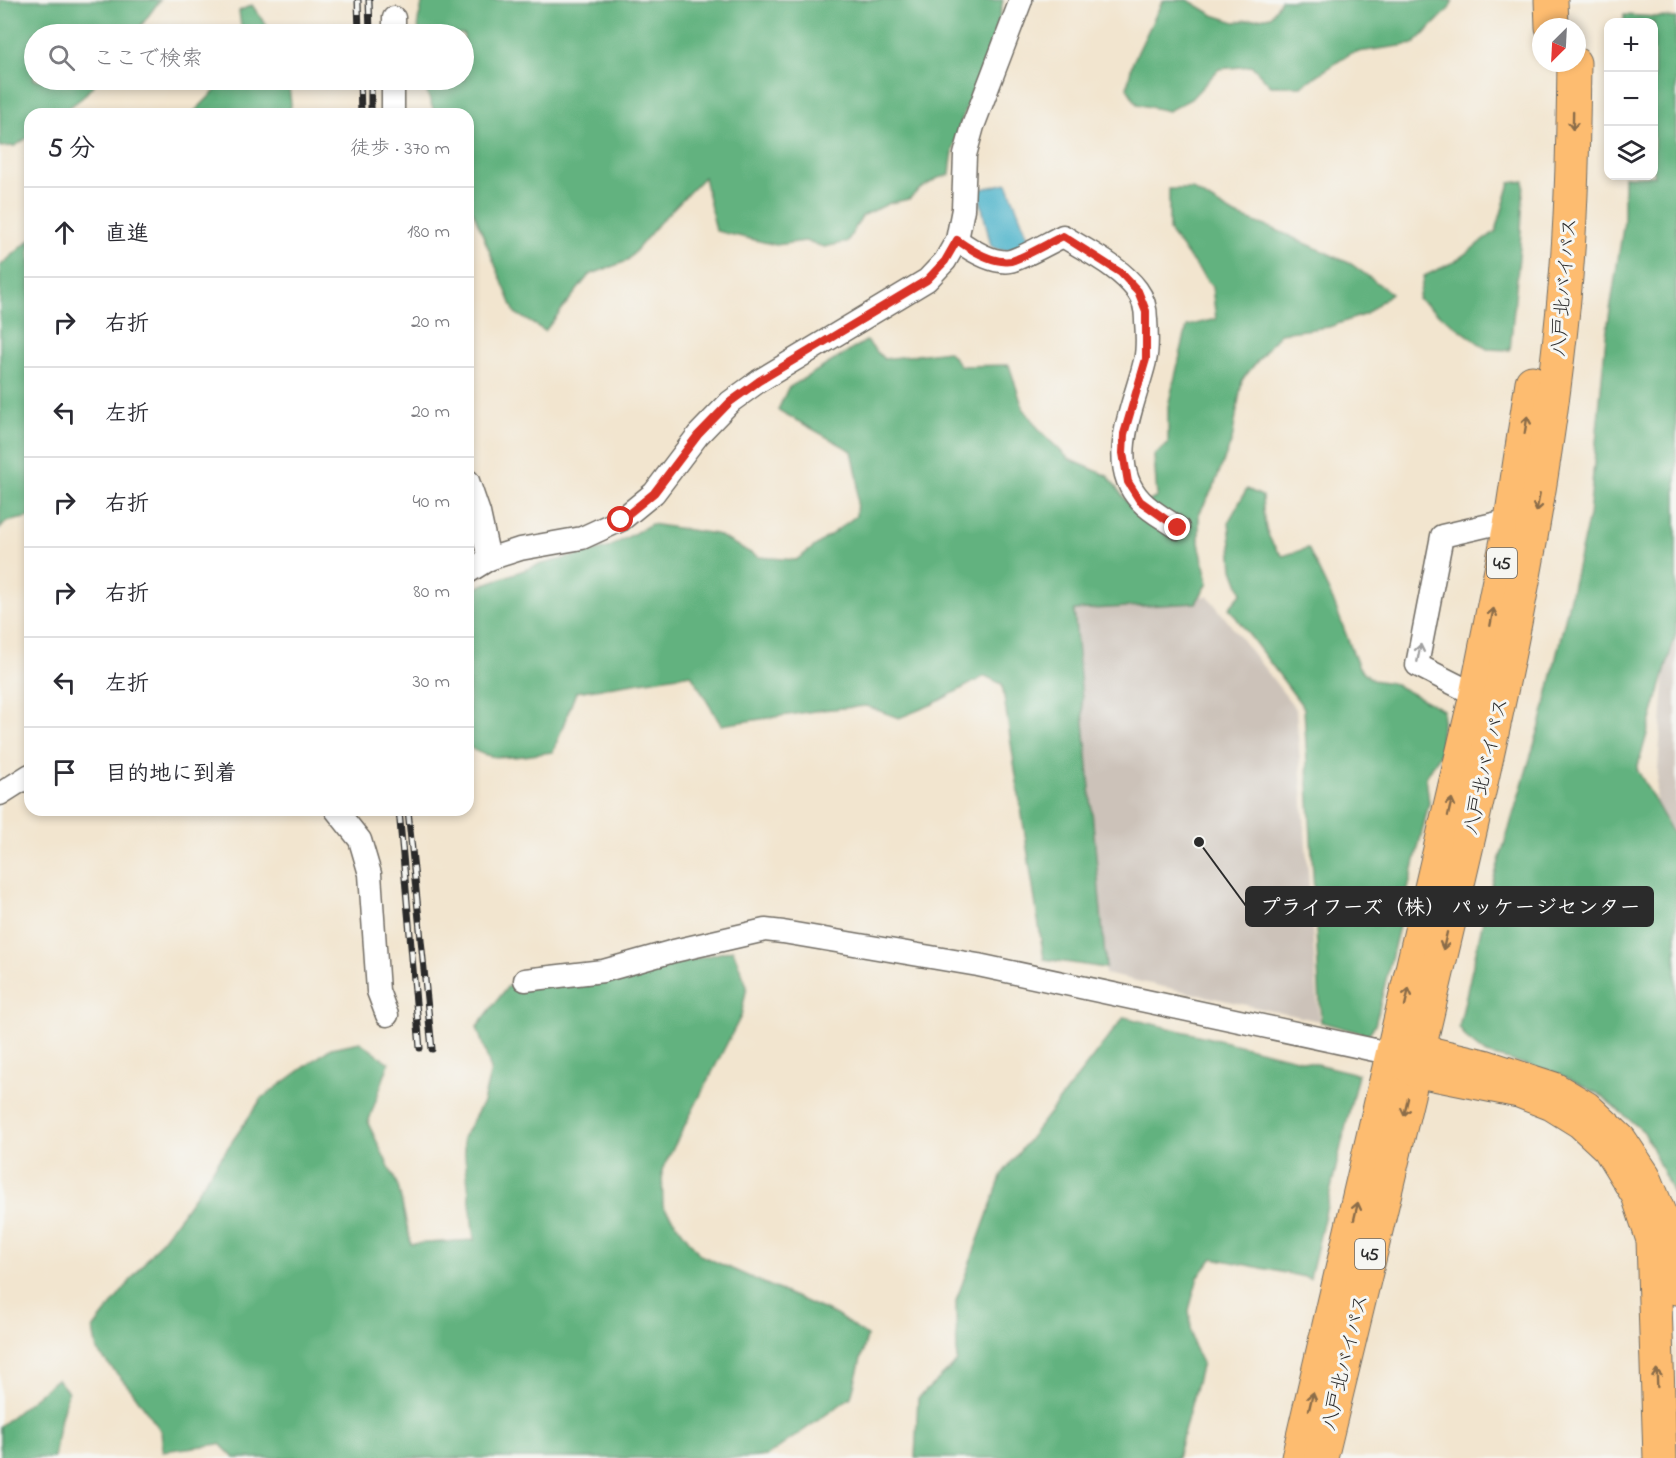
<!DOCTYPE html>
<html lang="ja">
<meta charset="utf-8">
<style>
body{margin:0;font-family:"Indie Flower","Klee One",sans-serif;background:#f2f2f3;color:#2b2b33}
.controls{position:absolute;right:18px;top:18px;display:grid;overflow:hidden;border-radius:12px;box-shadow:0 3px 9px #0003}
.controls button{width:54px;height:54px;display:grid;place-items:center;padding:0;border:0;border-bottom:2px solid #e1e1e2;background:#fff;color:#2b2b33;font:30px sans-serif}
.compass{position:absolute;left:1532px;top:18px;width:54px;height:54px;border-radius:50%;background:#fff;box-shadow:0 3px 9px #0003;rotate:204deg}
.stop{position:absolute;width:18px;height:18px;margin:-14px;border:4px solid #d93025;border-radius:50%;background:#fff}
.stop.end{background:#d93025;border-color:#fff;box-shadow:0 2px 6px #0008}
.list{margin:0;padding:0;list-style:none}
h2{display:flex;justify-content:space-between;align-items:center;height:78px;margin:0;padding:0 24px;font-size:26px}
h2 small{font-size:20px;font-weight:400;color:#7c7c81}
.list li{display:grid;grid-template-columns:39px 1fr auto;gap:18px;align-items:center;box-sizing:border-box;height:90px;padding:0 24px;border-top:2px solid #e1e1e2}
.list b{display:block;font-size:22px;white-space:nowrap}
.list em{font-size:20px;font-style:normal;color:#7c7c81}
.icon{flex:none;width:33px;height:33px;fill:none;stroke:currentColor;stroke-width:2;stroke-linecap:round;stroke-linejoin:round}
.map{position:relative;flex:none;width:1676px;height:1458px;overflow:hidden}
.search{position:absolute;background:#fff;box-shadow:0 3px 9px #0003;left:24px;top:24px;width:450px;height:66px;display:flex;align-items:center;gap:15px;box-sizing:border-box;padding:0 21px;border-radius:33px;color:#7c7c81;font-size:22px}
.panel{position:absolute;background:#fff;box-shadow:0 3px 9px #0003;left:24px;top:108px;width:450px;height:708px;border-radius:18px}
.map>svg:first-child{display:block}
</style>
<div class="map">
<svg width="1676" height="1458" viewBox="0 0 1676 1458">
<rect width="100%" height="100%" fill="#f6f6f2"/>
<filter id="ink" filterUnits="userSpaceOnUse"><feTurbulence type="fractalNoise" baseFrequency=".0167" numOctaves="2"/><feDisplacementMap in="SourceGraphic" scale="12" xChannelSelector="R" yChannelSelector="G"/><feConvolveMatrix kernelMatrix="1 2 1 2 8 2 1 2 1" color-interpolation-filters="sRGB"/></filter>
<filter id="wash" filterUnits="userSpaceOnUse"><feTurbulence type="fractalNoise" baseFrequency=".008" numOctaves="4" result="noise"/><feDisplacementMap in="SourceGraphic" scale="24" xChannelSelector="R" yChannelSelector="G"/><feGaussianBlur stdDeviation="1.35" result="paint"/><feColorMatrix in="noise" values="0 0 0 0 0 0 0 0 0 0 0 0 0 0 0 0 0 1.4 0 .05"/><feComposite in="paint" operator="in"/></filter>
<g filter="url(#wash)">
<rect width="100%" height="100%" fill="#f2e5cf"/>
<g fill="#ccc2b9">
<path d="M1676,503V869L1652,860Z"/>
<path d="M1208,596L1296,709L1319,1021L1105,974L1072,607Z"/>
</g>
<g fill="#62b27f" stroke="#466e55" stroke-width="1.5">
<path d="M0,0H160L135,34H34V80H98L82,98L60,114H30V136L15,146L0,147Z"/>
<path d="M423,0H1003C993,60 953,116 950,175L938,178L920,189L909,199L890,203L862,216L847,242L824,247L805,241L776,245L716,231L704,177L660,222L627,261L589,275L545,331L515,313L468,199V114H435L426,90L425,80H464V34H419L418,21Z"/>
<path d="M1166,0H1188L1213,15L1235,22L1271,16L1281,0H1453L1449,9L1414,44L1351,53L1301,86H1271L1252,66L1219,69L1191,99L1168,111L1137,104L1127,88L1132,64L1162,2Z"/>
<path d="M252,5L272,34H242L239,11Z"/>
<path d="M1624,15L1676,18V633L1637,769L1676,839V1200L1644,1132L1599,1094L1554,1072L1486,1054L1467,1039L1459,1027L1488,898L1541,722L1589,516L1606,336L1624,221V176H1654V22H1624Z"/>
<path d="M226,80H288L291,104L290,114H192Z"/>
<path d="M1524,181L1520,246L1510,350L1487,349L1418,299L1424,276L1454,262L1496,231L1510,183Z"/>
<path d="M1169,189H1192L1235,215L1274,229L1351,264L1391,293L1366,314L1329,327L1280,333L1242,380L1232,440L1213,488L1199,514V543L1208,583L1196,603L1074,610L1106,968L1044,959L1002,684L985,676L933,704L899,718L866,706L821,710L721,725L691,674L576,692L553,752C526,755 491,765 468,746V593L482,585L538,565L608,548L651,524L716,534L758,557L796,560L856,516L858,479L852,451L778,410L788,388L866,341L884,359L948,351L961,366L1009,365L1023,408L1041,432L1069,459L1108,476L1133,510L1157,497L1154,455L1168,444V406L1187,326L1216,319L1212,287L1169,231Z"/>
<path d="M30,240V517L6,522L0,529V266Z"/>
<path d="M1247,489L1262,496C1263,519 1265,540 1283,556L1308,548L1333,600L1358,666L1372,680L1392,683L1443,710L1440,754L1426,777L1429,803L1375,1025L1368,1035L1321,1022L1304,708L1229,608L1242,593L1233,569L1229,521Z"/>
<path d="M733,950L747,986L741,1016L662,1170L663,1206L700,1255L836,1315L867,1336L851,1397L767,1456L745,1458H234L220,1444L163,1451L161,1431L133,1392L97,1351L93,1329L182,1214L262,1098L331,1048L360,1042L389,1063L368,1123L398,1186L411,1244L474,1240L463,1138L483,1102L491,1070L477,1027L508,986L611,979Z"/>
<path d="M1124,1017L1358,1074L1310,1278L1213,1258L1198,1277L1189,1310L1193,1345L1202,1363L1177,1458H915L918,1398L957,1362L956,1301L1002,1174Z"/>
<path d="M57,1379L68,1392L59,1425L54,1458H0V1426Z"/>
</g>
<path fill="#4db4cb" stroke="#3c707b" stroke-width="1.5" d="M1007,183L1030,242C1017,248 1004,255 991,246L978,190Z"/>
</g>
<g filter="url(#ink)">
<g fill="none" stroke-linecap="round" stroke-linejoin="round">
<g stroke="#716c64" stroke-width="25">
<g id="minor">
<path d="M394,34V18"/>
<path d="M393,114V80"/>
<path d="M957,240C971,250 993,264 1010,261C1021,259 1052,241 1063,236C1088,252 1119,266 1137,290C1143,298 1146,310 1146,320C1147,333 1148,348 1145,361C1135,404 1104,463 1141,501C1151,512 1166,519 1178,528"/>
<path d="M468,481L479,513L489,559"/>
<path d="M468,572L489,559L520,549L582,538L621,520L654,493L698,435L730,402L759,381L927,280L945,261L957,240L963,209L965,155L973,126L1021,0"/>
<path d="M1476,695L1417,665L1442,536L1511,520"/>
<path d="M0,794L30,775"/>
<path d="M336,810L360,840L370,874L378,991L387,1015"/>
<path d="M525,980L603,971L674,951L765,930L783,932L978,965L1393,1054"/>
</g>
</g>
<g stroke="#716c64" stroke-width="35">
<g id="highway">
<path d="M1551,0L1552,27"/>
<path d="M1298,1458L1476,695L1511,520L1532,382"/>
<path d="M1321,1458C1367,1268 1413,1079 1457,888C1504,687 1548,484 1566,277C1572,206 1573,134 1574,63"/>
<path d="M1660,1458L1653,1240L1638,1195L1609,1148L1581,1122L1552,1104L1519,1091L1414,1070L1393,1054L1420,1051L1484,1066L1554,1089L1586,1108L1620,1140L1644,1176L1666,1230L1676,1288"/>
</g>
</g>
<use href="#minor" stroke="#fff" stroke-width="22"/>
<use href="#highway" stroke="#fdbc6f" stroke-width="33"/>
<g stroke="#2b2b2b" stroke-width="7">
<g id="rail">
<path d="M358,0L359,34"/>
<path d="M369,0L370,34"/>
<path d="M360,80L361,114"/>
<path d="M371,80V114"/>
<path d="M399,810L420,1048"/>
<path d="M408,810L432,1049"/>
</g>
</g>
<use href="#rail" stroke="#f6f6f2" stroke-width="4.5" stroke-dasharray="14" stroke-linecap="butt"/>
</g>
<defs><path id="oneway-shaft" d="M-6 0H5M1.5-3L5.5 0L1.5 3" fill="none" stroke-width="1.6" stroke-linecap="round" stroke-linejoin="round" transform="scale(1.5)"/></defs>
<g stroke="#8a6c4a">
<use href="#oneway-shaft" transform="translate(1573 121) rotate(91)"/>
<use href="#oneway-shaft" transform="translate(1526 425) rotate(-81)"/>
<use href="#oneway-shaft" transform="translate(1538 503) rotate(101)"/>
<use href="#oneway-shaft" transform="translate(1492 617) rotate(-79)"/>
<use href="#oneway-shaft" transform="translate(1450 807) rotate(-77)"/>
<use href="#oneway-shaft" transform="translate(1445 941) rotate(103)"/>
<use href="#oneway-shaft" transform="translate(1407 997) rotate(-77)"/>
<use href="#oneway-shaft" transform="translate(1406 1107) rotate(103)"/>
<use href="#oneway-shaft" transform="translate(1356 1211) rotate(-77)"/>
<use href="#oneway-shaft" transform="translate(1657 1378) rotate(-92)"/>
<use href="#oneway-shaft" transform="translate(1311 1401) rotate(-77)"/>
</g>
<use stroke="#a0a0a0" href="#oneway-shaft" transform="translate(1419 653) rotate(-79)"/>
</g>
<g fill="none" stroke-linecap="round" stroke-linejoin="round" filter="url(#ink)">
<path stroke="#d93025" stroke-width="8" d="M621,520L654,493L698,435L730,402L759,381L927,280L945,261L957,240C971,250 993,264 1011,261C1021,259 1052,241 1063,236L1121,273L1138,291L1146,311V359L1124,434L1123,453L1128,482L1140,501L1178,528"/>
</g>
<g text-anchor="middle" stroke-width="6" stroke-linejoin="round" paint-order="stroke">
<g fill="#f6f6f2" stroke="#686867" stroke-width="1.5">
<rect x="1487" y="548" width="30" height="30" rx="4.5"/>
<rect x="1355" y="1239" width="30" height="30" rx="4.5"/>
</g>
<g font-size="18" font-weight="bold" fill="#2b2b2b">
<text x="1502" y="569">45</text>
<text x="1370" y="1260">45</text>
</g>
<g font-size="20" fill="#2b2b2b" stroke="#f6f6f2">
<text transform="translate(1563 287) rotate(-85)" y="7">八戸北バイパス</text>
<text transform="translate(1485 766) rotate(-77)" y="7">八戸北バイパス</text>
<text transform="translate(1344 1362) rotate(-76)" y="7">八戸北バイパス</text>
</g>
</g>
<path fill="none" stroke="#2b2b2b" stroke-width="2" d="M1199 842L1246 906"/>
<circle fill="#2b2b2b" stroke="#f6f6f2" stroke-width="2" cx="1199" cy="842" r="6"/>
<rect fill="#2b2b2b" stroke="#2b2b2b" stroke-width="2" x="1246" y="887" width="407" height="39" rx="6"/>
<g font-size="21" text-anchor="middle" font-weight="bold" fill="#fff">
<text x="1450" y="914">プライフーズ（株） パッケージセンター</text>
</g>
</svg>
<div class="controls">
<button>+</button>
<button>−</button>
<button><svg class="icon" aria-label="layers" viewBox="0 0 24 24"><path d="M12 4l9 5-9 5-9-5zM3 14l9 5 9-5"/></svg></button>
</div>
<svg class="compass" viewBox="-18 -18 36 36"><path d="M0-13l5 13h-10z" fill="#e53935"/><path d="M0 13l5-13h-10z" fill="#7c7c81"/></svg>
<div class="stop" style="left:621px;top:520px"></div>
<div class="stop end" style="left:1178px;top:528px"></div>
<div class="search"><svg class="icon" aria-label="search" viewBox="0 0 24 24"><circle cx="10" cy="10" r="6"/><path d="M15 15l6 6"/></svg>ここで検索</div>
<section class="panel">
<h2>5 分<small>徒歩 · 370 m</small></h2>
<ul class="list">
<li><svg class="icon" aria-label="ahead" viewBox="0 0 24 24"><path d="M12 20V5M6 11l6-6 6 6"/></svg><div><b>直進</b></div><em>180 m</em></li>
<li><svg class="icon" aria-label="right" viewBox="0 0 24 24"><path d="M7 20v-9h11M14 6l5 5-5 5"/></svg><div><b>右折</b></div><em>20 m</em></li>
<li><svg class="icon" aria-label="left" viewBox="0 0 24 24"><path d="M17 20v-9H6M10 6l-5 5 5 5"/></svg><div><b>左折</b></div><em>20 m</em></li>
<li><svg class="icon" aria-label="right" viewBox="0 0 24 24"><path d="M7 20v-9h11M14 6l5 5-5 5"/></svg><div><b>右折</b></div><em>40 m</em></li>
<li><svg class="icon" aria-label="right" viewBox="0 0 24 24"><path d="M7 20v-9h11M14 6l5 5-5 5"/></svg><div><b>右折</b></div><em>80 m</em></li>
<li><svg class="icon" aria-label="left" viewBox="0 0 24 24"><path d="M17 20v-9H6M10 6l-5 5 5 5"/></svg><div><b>左折</b></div><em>30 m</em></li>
<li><svg class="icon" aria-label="arrive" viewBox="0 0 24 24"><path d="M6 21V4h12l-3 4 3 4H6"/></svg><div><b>目的地に到着</b></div></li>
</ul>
</section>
</div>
